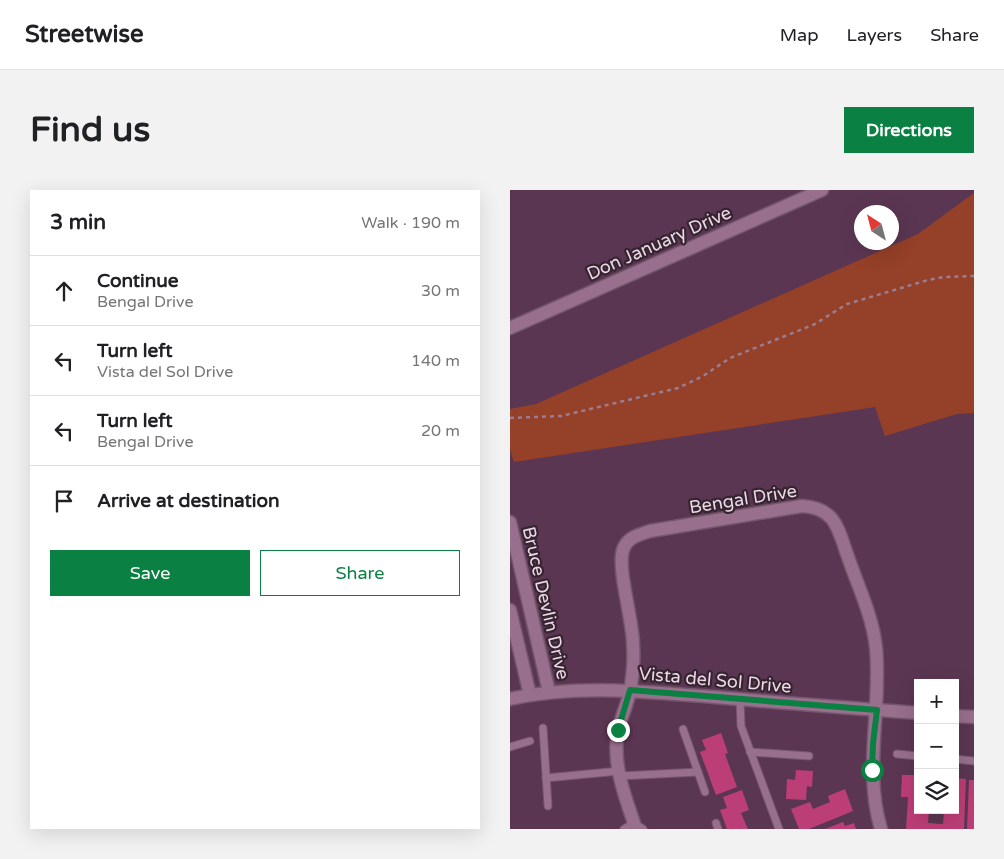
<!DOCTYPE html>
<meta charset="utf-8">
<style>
body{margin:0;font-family:"Varela Round",sans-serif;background:#f2f2f2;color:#202124}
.controls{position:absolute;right:15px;bottom:15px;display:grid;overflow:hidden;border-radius:0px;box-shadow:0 5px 20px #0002}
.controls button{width:45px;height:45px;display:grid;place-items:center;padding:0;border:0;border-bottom:1px solid #e0e0e0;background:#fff;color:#202124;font:25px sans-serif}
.compass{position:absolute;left:344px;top:15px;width:45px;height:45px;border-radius:50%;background:#fff;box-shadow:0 5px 20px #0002;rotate:324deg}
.stop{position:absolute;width:15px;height:15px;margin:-11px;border:4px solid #0b8043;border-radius:50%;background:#fff}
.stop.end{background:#0b8043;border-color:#fff;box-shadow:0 1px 5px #0008}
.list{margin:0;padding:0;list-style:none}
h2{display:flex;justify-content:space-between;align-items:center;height:65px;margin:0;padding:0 20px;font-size:21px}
h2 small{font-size:16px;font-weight:400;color:#757577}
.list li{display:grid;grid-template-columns:32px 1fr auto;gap:15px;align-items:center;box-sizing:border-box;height:70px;padding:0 20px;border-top:1px solid #e0e0e0}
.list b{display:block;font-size:19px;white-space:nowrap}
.list p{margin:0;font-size:16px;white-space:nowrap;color:#757577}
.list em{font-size:16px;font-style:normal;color:#757577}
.actions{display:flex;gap:10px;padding:15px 20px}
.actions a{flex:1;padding:11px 0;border:1px solid #0b8043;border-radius:0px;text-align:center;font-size:18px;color:#0b8043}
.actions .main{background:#0b8043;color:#fff}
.icon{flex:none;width:28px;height:28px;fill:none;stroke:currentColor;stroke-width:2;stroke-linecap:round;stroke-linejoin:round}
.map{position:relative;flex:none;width:464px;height:639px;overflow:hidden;border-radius:0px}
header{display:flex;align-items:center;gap:30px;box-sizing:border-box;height:70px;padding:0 25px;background:#fff;border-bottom:1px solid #e0e0e0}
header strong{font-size:24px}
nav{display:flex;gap:28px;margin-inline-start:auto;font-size:18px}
.intro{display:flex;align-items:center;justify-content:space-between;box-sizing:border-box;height:120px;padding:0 30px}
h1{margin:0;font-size:35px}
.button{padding:12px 22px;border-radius:0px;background:#0b8043;color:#fff;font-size:18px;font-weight:700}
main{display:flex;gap:30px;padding:0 30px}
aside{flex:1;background:#fff;border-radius:0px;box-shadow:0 5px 20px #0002}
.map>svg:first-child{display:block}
</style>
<header>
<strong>Streetwise</strong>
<nav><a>Map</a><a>Layers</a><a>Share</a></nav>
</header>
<div class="intro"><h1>Find us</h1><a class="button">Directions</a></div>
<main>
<aside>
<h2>3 min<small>Walk · 190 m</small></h2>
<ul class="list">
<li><svg class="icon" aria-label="ahead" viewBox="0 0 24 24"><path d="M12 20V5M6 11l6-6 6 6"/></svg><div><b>Continue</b><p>Bengal Drive</p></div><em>30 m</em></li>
<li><svg class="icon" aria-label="left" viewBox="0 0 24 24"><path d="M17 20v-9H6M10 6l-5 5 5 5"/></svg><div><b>Turn left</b><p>Vista del Sol Drive</p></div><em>140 m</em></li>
<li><svg class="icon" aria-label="left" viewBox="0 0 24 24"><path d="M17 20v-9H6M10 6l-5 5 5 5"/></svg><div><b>Turn left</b><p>Bengal Drive</p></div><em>20 m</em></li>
<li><svg class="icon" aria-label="arrive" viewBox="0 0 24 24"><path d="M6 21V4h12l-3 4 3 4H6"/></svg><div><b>Arrive at destination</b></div></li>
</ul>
<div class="actions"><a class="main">Save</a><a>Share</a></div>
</aside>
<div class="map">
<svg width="464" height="639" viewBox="0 0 464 639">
<rect width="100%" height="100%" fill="#5b3652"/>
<path fill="#954028" d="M464,3V223L447,224L375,246L365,217L4,272L0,260V219L26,214L408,44Z"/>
<g fill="#bc3e77">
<path d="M211,543L218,563L215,564L227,597L206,605L190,562L196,560L192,550Z"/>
<path d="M286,580L303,581L302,597L297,596L296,610L276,609L277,589L285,590Z"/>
<path d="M392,585H408V620H419L418,633L433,634L434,620H445V588L456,589L454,639H396L398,607H391Z"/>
<path d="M459,590H464V639H457Z"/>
<path d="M335,599L343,621L299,639H289L281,619L300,612L303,619L320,612L318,606Z"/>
<path d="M232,600L239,620L231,623L238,639H217L210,620L217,618L213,607Z"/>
<path d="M333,632L335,636L344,633L346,639H315Z"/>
</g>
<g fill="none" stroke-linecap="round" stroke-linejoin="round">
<g stroke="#74556c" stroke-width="9">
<g id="service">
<path d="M230,509L231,536L269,639"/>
<path d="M33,538L38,616"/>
<path d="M173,539L195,602"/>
<path d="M0,557L20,551"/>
<path d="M240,562L299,566"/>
<path d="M387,564L408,566"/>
<path d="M445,569L464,571"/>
<path d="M110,586L188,582"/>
<path d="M36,588L109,581"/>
<path d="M206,633L208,639"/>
<path d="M114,639L124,633L133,639"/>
</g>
</g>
<g stroke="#74556c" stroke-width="15">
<g id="minor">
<path d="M0,138L312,0"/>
<path d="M0,332L39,502"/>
<path d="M0,420L20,505"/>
<path d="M124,633C114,604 102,572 108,540C111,527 118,514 120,500C123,486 124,469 123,454C123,430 107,379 113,360C117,347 129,345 140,341L292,316C326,318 328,339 338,367C348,396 363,427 366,458C372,518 353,579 371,639"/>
</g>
</g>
<g stroke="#74556c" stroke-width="15">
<g id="secondary">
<path d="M0,509C68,494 135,502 204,507C272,513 340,518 408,523"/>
<path d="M445,526L464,527"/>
</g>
</g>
<path stroke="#9b7d93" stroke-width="2.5" stroke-dasharray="4 4" stroke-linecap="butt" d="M0,228L51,226L168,198L193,186L220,168L305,134L337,114L418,90L434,87L464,86"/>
<use href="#service" stroke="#986f8d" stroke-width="7"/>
<use href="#minor" stroke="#986f8d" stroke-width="12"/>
<use href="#secondary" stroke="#986f8d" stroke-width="12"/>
</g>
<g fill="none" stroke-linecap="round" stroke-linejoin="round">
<path stroke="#0b8043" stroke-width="6" d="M108,540L120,500L367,520L363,553L362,580"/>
</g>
<g text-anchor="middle" stroke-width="4.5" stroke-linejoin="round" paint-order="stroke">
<g font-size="18" fill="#eed7e7" stroke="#352531">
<text transform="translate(149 53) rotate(-24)" y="6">Don January Drive</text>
<text transform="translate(233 309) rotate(-9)" y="6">Bengal Drive</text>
<text transform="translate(36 413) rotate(77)" y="6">Bruce Devlin Drive</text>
<text transform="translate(205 490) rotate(5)" y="6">Vista del Sol Drive</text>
</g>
</g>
</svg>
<div class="controls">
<button>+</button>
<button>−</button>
<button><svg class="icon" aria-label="layers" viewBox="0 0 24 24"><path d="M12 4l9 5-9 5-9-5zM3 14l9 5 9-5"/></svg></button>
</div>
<svg class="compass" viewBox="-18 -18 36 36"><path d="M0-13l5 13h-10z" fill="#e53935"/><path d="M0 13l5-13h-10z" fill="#757577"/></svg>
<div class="stop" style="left:362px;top:580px"></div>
<div class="stop end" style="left:108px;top:540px"></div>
</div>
</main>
